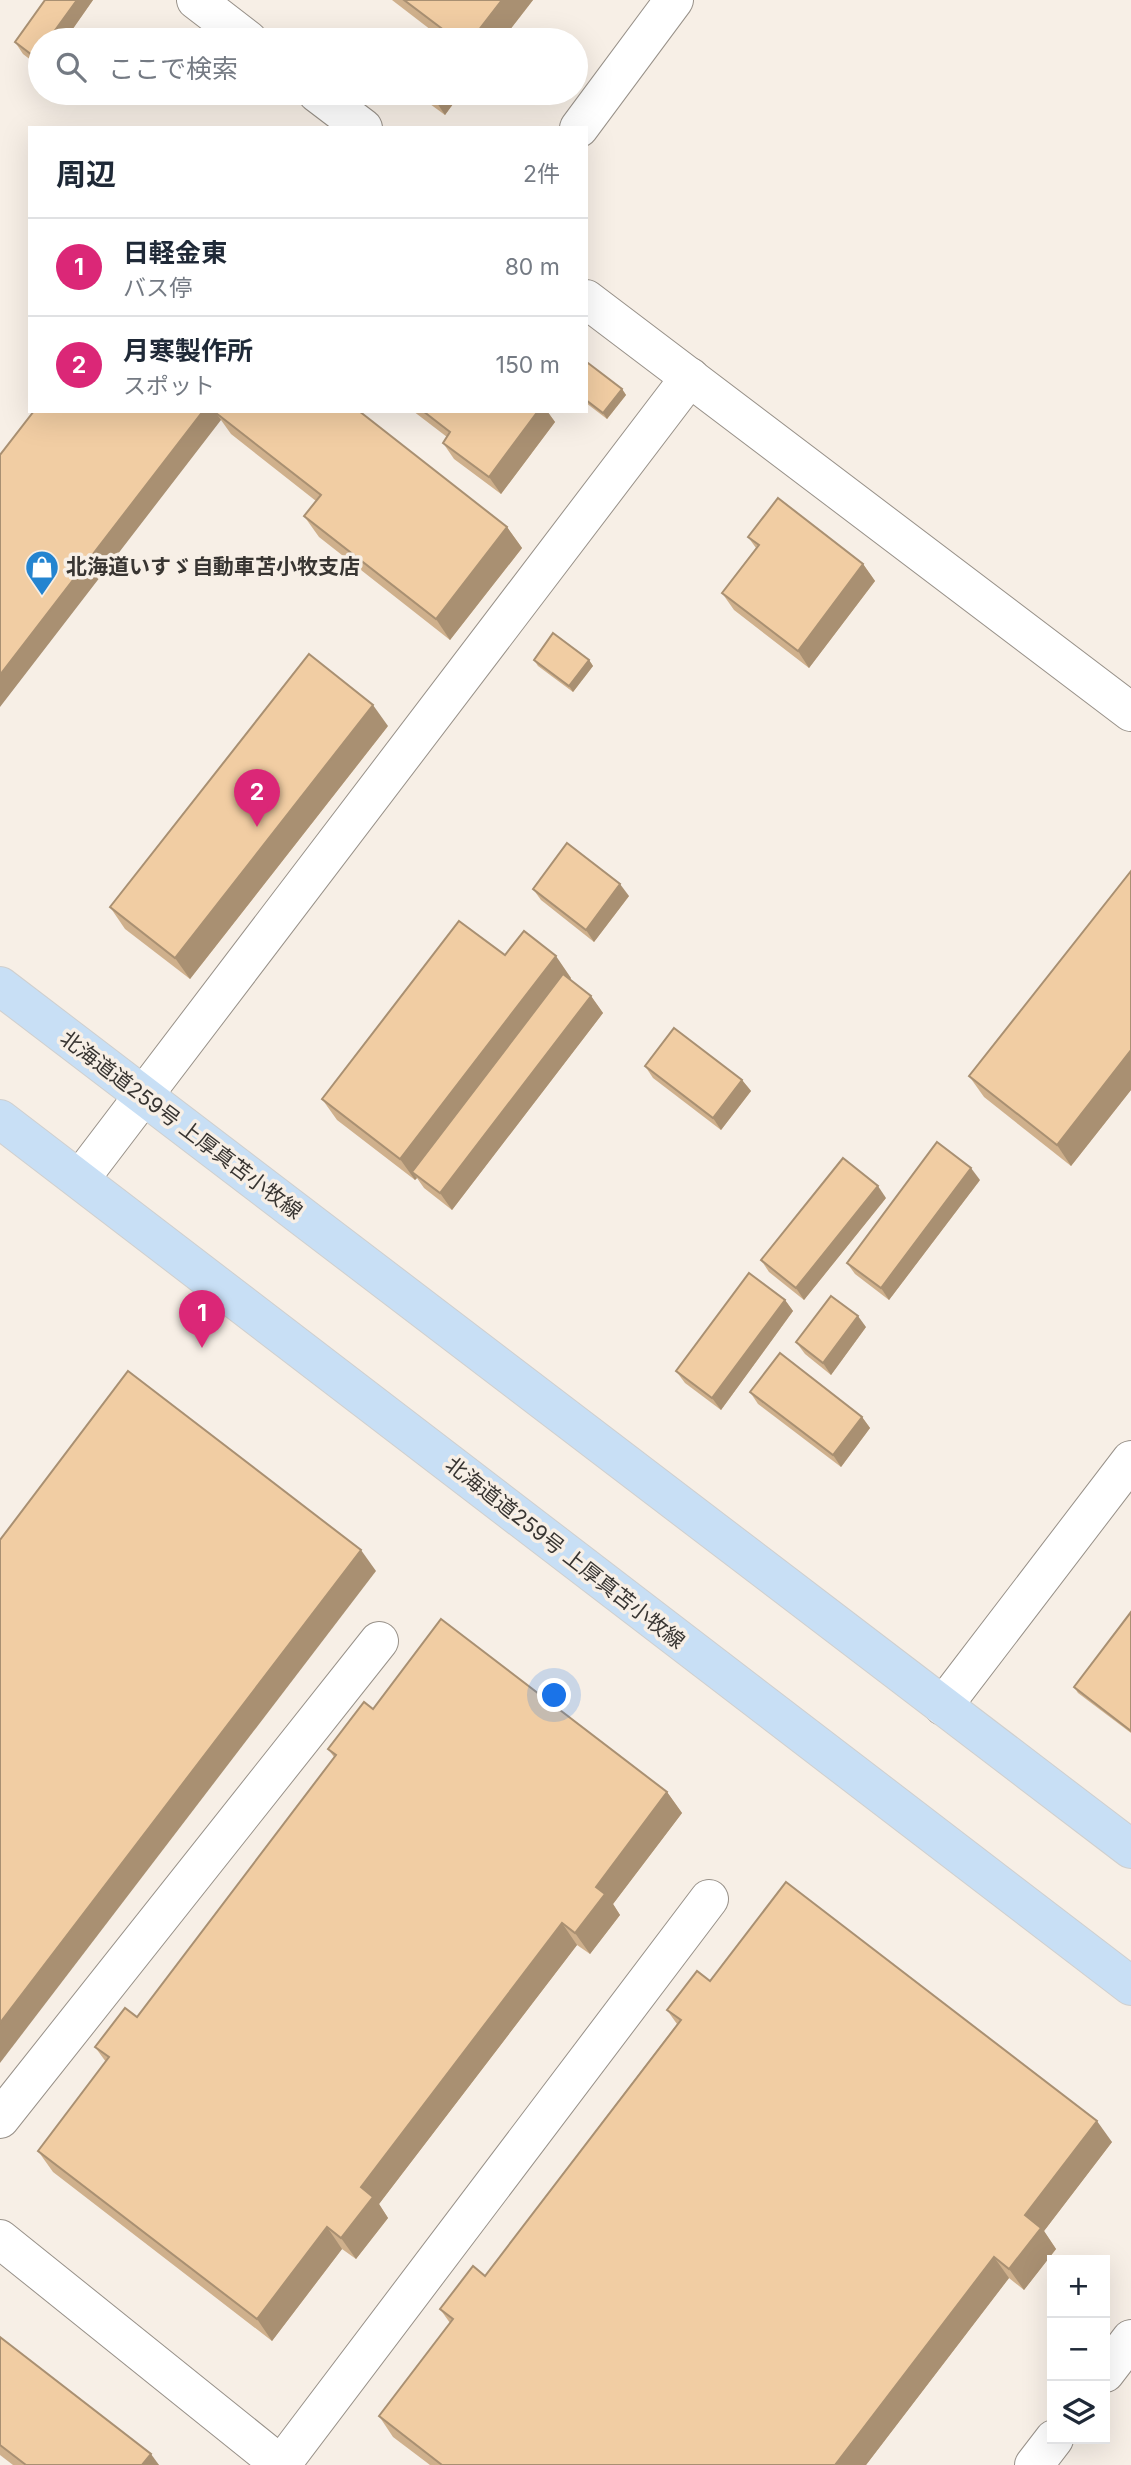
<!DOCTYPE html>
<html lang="ja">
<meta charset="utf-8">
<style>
body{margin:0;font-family:Inter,"Noto Sans JP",sans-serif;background:#f6f6f7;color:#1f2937}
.controls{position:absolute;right:21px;bottom:21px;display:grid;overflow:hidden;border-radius:0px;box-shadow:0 7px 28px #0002}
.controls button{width:63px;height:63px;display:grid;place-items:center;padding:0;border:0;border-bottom:2px solid #e0e1e3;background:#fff;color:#1f2937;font:35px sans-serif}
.you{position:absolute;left:555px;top:1696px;width:24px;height:24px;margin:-18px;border:5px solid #fff;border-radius:50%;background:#1a73e8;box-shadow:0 0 0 10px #1a73e833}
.badge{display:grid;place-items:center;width:46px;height:46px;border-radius:50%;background:#db2777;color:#fff;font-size:23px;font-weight:700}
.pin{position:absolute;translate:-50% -58px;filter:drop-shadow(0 2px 4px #0008)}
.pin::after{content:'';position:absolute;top:37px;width:24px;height:21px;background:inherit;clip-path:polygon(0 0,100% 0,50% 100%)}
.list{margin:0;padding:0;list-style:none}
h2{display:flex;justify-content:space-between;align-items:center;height:91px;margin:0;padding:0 28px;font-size:30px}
h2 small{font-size:23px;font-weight:400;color:#747a83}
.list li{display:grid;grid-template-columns:46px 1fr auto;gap:21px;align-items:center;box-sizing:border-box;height:98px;padding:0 28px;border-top:2px solid #e0e1e3}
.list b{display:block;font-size:26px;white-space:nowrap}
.list p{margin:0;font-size:23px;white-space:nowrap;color:#747a83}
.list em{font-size:23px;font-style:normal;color:#747a83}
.icon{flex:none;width:38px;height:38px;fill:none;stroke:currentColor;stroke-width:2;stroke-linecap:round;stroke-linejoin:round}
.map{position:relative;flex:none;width:1131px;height:2465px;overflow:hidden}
.search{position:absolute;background:#fff;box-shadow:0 7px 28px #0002;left:28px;top:28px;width:560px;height:77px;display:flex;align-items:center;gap:18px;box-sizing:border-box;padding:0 24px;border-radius:38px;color:#747a83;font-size:26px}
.panel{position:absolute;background:#fff;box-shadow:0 7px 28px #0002;left:28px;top:126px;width:560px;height:287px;border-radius:0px}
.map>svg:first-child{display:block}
</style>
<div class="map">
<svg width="1131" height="2465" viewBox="0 0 1131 2465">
<rect width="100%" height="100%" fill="#f7efe6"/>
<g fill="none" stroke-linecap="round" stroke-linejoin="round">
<g stroke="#989189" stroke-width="40">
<g id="minor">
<path d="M196,0L248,40"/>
<path d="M317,93L363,128"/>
<path d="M579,128L674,0"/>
<path d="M586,299L1131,712"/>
<path d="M80,1179L690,377"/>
<path d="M943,1706L1131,1460"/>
<path d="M0,2119L379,1641"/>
<path d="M0,2239L281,2465"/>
<path d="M1105,2373L1131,2339"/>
<path d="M281,2465L709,1899"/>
<path d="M1034,2465L1054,2439"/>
</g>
</g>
<g stroke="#cfcfce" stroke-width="40">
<g id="major">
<path d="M0,986L1131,1849"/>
<path d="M0,1119L1131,1986"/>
</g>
</g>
<use href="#minor" stroke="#fff" stroke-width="38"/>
<use href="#major" stroke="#c8dff5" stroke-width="38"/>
</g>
<g fill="#cfb08c">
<path d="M45,0H93L65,40H40V67L23,54L15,42Z"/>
<path d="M392,0H533L502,40H444Z"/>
<path d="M415,93H461L445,115Z"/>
<path d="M586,365L622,389L626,395L607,419L586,403Z"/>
<path d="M34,411H359L507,527L522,548L450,640L319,537L304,516L316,501L231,434L221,420Z"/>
<path d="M413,411H547L555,422L501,494L454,459L443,443L447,437Z"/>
<path d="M748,537L863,564L875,581L809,668L734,610L722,593L756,548Z"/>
<path d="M534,660H589L593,666L573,692L538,666Z"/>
<path d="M388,726L190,979L125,929L110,907Z"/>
<path d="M1131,871V1090L1071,1166L984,1097L969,1076Z"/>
<path d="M533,889L629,896L594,942L541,900Z"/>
<path d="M505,955L571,978L570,980L591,996L603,1013L452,1210L424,1188L417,1178L415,1180L337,1120L322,1099Z"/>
<path d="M645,1066L742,1080L751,1091L721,1130L653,1078Z"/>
<path d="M980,1180L889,1300L855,1274L847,1263Z"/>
<path d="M886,1198L804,1300L769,1272L761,1260Z"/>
<path d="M785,1300L793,1311L721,1410L685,1383L676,1371Z"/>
<path d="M866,1327L831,1375L805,1354L796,1342Z"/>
<path d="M750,1392L862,1417L870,1428L841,1467L758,1404Z"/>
<path d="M1131,1612V1733L1078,1693L1074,1687Z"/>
<path d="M373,1709L667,1792L682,1813L613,1904L620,1915L590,1954L577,1945L379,2204L388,2218L356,2259L342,2249L272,2341L53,2172L38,2151L106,2062L95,2047L137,2017L334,1757L328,1749Z"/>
<path d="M710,1981L1112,2142L1044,2231L1056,2249L1024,2290L1009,2278L866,2465H430L393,2437L379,2416L450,2323L440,2309L485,2276L677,2024L667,2010Z"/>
<path d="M0,2337L159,2465H13L0,2455Z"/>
</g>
<g fill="#a99072">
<path d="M77,0H93L65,40H48Z"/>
<path d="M502,0H533L502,40H471Z"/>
<path d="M40,51V64L36,58Z"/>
<path d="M444,93H461L445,115L437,103Z"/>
<path d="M622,389L626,395L607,419L603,413Z"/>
<path d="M203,411H228L216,413L221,420L0,707V675Z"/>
<path d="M538,411H547L555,422L501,494L489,477Z"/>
<path d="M507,527L522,548L450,640L436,619Z"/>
<path d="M863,564L875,581L809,668L798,651Z"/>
<path d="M589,660L593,666L573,692L569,686Z"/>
<path d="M373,705L388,726L190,979L175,958Z"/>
<path d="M620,884L629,896L594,942L586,930Z"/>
<path d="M556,956L571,978L418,1176L412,1172L417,1178L415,1180L400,1159Z"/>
<path d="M591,996L603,1013L452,1210L440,1193Z"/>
<path d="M1131,1050V1090L1071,1166L1057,1145Z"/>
<path d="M742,1080L751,1091L721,1130L713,1118Z"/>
<path d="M971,1168L980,1180L889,1300L881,1288Z"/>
<path d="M878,1186L886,1198L804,1300L796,1288Z"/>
<path d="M785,1300L793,1311L721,1410L712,1398Z"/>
<path d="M858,1316L866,1327L831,1375L823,1363Z"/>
<path d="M862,1417L870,1428L841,1467L833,1455Z"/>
<path d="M361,1550L376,1571L0,2063V2023Z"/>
<path d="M667,1792L682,1813L613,1904L620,1915L590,1954L575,1933L596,1887Z"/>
<path d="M562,1923L577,1945L379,2204L388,2218L356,2259L341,2238L361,2187Z"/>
<path d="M1097,2121L1112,2142L1044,2231L1056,2249L1024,2290L1009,2269L1025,2215Z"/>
<path d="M327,2227L342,2249L272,2341L257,2319Z"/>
<path d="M994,2257L1009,2278L866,2465H835Z"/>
<path d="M151,2454L159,2465H142Z"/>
</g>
<g fill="#f1cda3" stroke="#a99072" stroke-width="2">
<path d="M45,0H77L48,40H40V51L36,58L15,42Z"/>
<path d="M404,0H502L471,40H457Z"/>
<path d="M413,31L426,40H406Z"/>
<path d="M423,93H444L437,103Z"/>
<path d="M588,363L622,389L603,413L586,400V365Z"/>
<path d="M34,411H203L0,675V455Z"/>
<path d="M217,411H359L507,527L436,619L304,516L321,495L216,413Z"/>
<path d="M423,411H538L489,477L443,443L450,432Z"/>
<path d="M778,498L863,564L798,651L722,593L759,545L748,537Z"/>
<path d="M553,633L589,660L569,686L534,660Z"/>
<path d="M309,654L373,705L175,958L110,907Z"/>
<path d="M567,843L620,884L586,930L533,889Z"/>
<path d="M1131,871V1050L1057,1145L969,1076Z"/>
<path d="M459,921L505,955L524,931L556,956L400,1159L322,1099Z"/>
<path d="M563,974L591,996L440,1193L412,1172Z"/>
<path d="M674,1028L742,1080L713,1118L645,1066Z"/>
<path d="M937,1142L971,1168L881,1288L847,1263Z"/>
<path d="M843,1158L878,1186L796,1288L761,1260Z"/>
<path d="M749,1273L785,1300L712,1398L676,1371Z"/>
<path d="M831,1296L858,1316L823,1363L796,1342Z"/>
<path d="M780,1353L862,1417L833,1455L750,1392Z"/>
<path d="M128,1371L361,1550L0,2023V1540Z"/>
<path d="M1131,1612V1731L1074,1687Z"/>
<path d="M441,1619L667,1792L596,1887L605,1894L575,1933L562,1923L361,2187L373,2197L341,2238L327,2227L257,2319L38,2151L109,2057L95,2047L125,2008L137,2017L336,1755L328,1749L364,1702L373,1709Z"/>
<path d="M786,1882L1097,2121L1025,2215L1041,2228L1009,2269L994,2257L835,2465H442L379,2416L453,2319L440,2309L473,2266L485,2276L681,2020L667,2010L697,1971L710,1981Z"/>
<path d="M0,2337L151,2454L142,2465H26L0,2445Z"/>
</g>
<defs>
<g id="shop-pin" transform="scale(1.75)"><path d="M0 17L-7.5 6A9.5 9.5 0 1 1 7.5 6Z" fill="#2484d0" stroke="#f7efe6"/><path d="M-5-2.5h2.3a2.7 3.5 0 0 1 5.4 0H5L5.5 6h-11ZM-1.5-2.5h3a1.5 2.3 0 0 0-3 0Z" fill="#fff"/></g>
</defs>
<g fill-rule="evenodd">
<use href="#shop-pin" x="42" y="567"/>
</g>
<g text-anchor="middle" stroke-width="7" stroke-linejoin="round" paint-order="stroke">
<g font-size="21" font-weight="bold" fill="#383532" stroke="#f7efe6" text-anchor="start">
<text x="66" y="574">北海道いすゞ自動車苫小牧支店</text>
</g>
<g font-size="21" fill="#383532" stroke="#f7efe6">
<text transform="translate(181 1125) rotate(37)" y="7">北海道道259号 上厚真苫小牧線</text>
<text transform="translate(565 1553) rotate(38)" y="7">北海道道259号 上厚真苫小牧線</text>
</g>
</g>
</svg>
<div class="controls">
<button>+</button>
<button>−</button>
<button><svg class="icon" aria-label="layers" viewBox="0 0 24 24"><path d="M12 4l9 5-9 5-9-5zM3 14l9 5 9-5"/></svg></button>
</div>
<div class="you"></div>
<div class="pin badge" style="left:202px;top:1348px">1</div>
<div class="pin badge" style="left:257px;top:827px">2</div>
<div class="search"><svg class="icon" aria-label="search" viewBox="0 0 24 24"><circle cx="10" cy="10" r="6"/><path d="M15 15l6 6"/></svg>ここで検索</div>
<section class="panel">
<h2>周辺<small>2件</small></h2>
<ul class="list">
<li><span class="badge">1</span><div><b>日軽金東</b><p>バス停</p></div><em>80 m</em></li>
<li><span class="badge">2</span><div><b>月寒製作所</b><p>スポット</p></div><em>150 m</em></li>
</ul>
</section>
</div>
